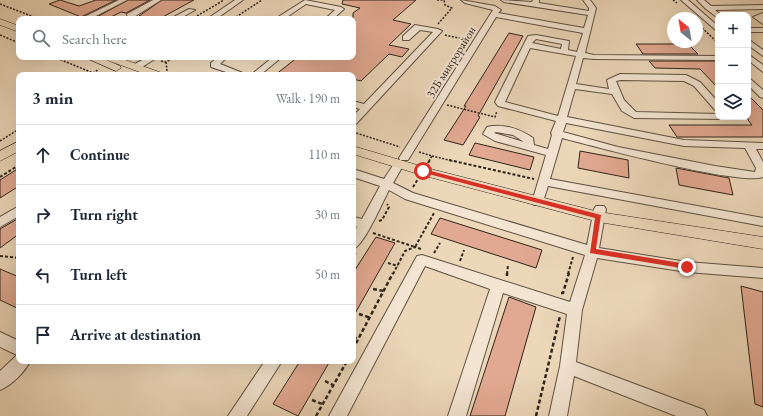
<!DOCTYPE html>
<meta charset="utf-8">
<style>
body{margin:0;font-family:"EB Garamond",serif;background:#f2f2f3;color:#1f2937}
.controls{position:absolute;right:12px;top:12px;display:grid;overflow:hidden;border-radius:8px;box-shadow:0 4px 16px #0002}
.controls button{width:36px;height:36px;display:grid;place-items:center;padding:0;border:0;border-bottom:1px solid #e0e1e3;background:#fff;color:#1f2937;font:20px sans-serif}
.compass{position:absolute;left:667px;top:12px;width:36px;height:36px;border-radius:50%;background:#fff;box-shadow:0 4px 16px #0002;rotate:329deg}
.stop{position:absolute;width:12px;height:12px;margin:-9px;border:3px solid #d93025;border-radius:50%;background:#fff}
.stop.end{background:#d93025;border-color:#fff;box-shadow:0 1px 4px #0008}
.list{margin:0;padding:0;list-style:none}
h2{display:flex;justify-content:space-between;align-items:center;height:52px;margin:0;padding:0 16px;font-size:17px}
h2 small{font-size:13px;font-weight:400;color:#747a83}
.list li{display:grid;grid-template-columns:26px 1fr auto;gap:12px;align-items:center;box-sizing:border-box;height:60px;padding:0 16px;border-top:1px solid #e0e1e3}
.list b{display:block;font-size:15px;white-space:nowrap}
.list em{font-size:13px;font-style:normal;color:#747a83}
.icon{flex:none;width:22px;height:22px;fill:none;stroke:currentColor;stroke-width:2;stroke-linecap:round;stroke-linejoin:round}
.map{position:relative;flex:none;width:763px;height:416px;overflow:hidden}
.search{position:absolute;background:#fff;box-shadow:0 4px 16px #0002;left:16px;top:16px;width:340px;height:44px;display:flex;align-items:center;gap:10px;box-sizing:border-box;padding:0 14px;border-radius:8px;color:#747a83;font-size:15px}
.panel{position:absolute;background:#fff;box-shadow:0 4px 16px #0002;left:16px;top:72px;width:340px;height:292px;border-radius:8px}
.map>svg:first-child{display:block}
</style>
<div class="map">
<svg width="763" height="416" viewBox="0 0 763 416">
<rect width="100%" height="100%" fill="#ecd7b9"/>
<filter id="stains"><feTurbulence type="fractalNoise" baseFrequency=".005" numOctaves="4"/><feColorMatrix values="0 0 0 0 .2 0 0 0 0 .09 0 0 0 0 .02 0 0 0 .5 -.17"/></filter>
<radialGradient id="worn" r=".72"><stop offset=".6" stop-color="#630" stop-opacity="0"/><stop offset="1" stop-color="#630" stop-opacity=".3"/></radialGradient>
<g fill="#e2a992" stroke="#2e241a">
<path d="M60,0L79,6L96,0H116L81,17L49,4Z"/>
<path d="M128,0H150L126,13L121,12L107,19H93Z"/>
<path d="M162,0H194L159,19L139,16Z"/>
<path d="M343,0H416L393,20L411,24L389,45L409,49L402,57L389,54L361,81L353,79V75H275L298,57H353V13L360,8L342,4Z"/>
<path d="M509,33L523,36L478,116L480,117L463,145L444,140L466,106H464Z"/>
<path d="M636,44H688L698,54H643Z"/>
<path d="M649,61H715L718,65V88L700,69L655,68Z"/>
<path d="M748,95L763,110V137H677L669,125H752L748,120Z"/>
<path d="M475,143L534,157L530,170L469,155Z"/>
<path d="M580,151L628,160L629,178L578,168Z"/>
<path d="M19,168V186L0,198V180Z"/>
<path d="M676,168L729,178L733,195L679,185Z"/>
<path d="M19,218V234L0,248V229Z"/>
<path d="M440,218L542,250L536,268L431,234Z"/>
<path d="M376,237L395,243L353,317V273Z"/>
<path d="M0,269L19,277V309L0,300Z"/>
<path d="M741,286L763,292V407L755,404Z"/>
<path d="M509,297L536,307L505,416H470Z"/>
<path d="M300,361H330L298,416L273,404Z"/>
</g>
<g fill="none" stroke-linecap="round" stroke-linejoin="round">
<g stroke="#5e5142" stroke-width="2">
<g id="minor">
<path d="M119,0H127L90,19H80Z"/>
<path d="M153,0H161L134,17L136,19H128L127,14Z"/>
<path d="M235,0H243L216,19H207Z"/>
<path d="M305,0L341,7L344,9L333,19H325L335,10L306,4L284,19H275Z"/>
<path d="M461,0L495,6L501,10L498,13L584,28L588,15L504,2L501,0L532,2L533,0H539V3L589,11V8L583,0H590L596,8L585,53L594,55L718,56V60L594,59L583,58L576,84L609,89L607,80L620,74L686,75L700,82L718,102V111L715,110L694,86L684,81L621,80L616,81L624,100L636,112L718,114V117H728L726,119L634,118L622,111L612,94L575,89L567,117L684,140L763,143V149H756L763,162V177C740,186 593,146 562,138L550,179L763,218V226L548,186L542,205H534L532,202L546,155L495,141L483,134L487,127C503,123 520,129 533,138L534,145L548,149L552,135L551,133L556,121L498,106L495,102L528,36L536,35L569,41L568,50L577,52L583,33L496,17L408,160H400L399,158L493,10L465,3ZM536,39L562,44L561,49L532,43ZM530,48L576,56L558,116L505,102ZM566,123L684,146L745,148L756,168L755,172L715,166L618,147L563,132ZM496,132L513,135L524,142L494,133Z"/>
<path d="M681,0H688L718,26V32Z"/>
<path d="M697,0H704L711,6L763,5V9L715,10L721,15H718V18L706,9Z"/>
<path d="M189,9L195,10L179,19H170Z"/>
<path d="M763,13V24L753,17Z"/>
<path d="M415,25L438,29L442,31L356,124L353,125V116L360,109L353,107V101L364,104L433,32L420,30L409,40H403V36Z"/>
<rect x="748" y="28" width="15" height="4"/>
<path d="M748,39L763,50V56L748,45Z"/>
<path d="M748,54L763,65V72L748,60Z"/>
<path d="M148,57H158L139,69H133V65Z"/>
<path d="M218,57H227L220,64L248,75H235L211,67V63Z"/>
<path d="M273,57H282L260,75H251Z"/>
<path d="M748,77L763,90V98L760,97L748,85Z"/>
<path d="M399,161L404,164L393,183L413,193L587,245L594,209L596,206H604L606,209L599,248L687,262L763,268V278L687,272L597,258L582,310L576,362L704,410L707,416H676L574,376L567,416H549L560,366L567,314L503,293L466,416H448L490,289L425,266L347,416H329L417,256L422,255L570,302L585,255L405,199L389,190C382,203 364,246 353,249V234L357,227L353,225V217L362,219L380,186L353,177V169L384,179L395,162Z"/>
<path d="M19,206V216L0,227V217Z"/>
<path d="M0,332L19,341V361H30C25,372 11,386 0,390V371L17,355L0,347Z"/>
<path d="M265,361H282L247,416H228Z"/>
</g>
</g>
<g stroke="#2e241a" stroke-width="1">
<g id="major">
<path d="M0,19L19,26V32L0,25Z"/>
<path d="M84,57H98L103,59L102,57H117L162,73L163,75H148L104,59L120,66L121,68L116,71Z"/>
<path d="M19,141V151L0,161V151Z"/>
<path d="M353,146L427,168L599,212L763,237V249L599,222L418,174L353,154Z"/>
</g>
</g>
<g stroke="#2e241a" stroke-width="1.5" stroke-dasharray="2 1.5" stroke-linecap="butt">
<path d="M437,0H443"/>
<path d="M673,0L677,3"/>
<path d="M0,4L39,19"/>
<path d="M197,16L224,0"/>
<path d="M233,19L262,0"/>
<path d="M697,23L718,43"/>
<path d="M438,24L452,8L445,5L444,0"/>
<path d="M0,35L19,43"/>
<path d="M445,35L468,40"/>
<path d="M54,57L93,73"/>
<path d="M161,61L166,62L174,57"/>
<path d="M166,62L167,71"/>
<path d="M96,75L93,73L99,69"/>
<path d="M447,105L495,117L497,111"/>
<path d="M353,132L400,147"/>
<path d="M0,141L19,129"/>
<path d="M419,152L432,156L429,161"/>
<path d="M432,156L453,161"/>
</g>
<g stroke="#2e241a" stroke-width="2" stroke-dasharray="3 2" stroke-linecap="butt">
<path d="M449,160L534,179"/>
<path d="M428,163L430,160"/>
<path d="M0,177L19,165"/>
<path d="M413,187L418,179"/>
<path d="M379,221L382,220L389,207L387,204"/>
<path d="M373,233L415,247L434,213"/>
<path d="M434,253L440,243"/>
<path d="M0,256L19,258"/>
<path d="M353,258L356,253"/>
<path d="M460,261L464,250"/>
<path d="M388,263L398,266"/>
<path d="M393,274L405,251L415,247L421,249"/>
<path d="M507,274L508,265"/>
<path d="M568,274L573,257"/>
</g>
<g stroke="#2e241a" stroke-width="2.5" stroke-dasharray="4 2.5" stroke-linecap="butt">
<path d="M507,276V273"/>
<path d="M373,289L384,291"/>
<path d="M561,293H563L569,273"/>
<path d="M359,314L371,318"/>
<path d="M353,337L358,339"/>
<path d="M353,349L393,273"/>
<path d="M341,361L346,363"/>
<path d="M325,381L333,385"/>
<path d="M312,400L322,404"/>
<path d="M316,416L347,361"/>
<path d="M536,416L560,316"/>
</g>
<use href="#minor" fill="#f3e5d2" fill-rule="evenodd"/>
<use href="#major" fill="#ecd7b9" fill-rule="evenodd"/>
</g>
<path fill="#d93025" d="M423,169L601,215L596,249L687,264L690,267L687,269L590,253L595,218L421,172L420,171Z"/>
<g text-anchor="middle" stroke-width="4" stroke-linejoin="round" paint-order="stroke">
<g font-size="12" fill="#2e241a" stroke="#f3e5d2">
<text transform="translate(451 62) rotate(-58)" y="4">32Б микрорайон</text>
</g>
</g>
<rect width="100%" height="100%" filter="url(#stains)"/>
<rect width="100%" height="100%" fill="url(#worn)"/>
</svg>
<div class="controls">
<button>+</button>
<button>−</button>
<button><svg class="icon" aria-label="layers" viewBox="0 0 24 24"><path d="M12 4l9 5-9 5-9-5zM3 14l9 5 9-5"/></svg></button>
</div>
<svg class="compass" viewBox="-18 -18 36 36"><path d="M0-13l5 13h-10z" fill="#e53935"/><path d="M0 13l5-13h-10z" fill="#747a83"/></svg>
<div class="stop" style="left:423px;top:171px"></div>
<div class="stop end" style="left:687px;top:267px"></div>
<div class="search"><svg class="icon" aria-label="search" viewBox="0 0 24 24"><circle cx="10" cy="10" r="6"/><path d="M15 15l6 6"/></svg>Search here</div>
<section class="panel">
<h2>3 min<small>Walk · 190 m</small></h2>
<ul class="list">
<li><svg class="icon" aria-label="ahead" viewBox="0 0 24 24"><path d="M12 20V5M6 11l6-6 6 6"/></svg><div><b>Continue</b></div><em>110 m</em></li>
<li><svg class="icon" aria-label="right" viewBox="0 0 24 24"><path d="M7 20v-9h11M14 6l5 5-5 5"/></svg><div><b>Turn right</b></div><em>30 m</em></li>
<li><svg class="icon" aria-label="left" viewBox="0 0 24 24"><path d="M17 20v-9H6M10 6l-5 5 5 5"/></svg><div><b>Turn left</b></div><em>50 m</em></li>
<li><svg class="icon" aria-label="arrive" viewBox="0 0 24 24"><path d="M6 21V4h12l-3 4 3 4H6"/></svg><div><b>Arrive at destination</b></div></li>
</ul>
</section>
</div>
